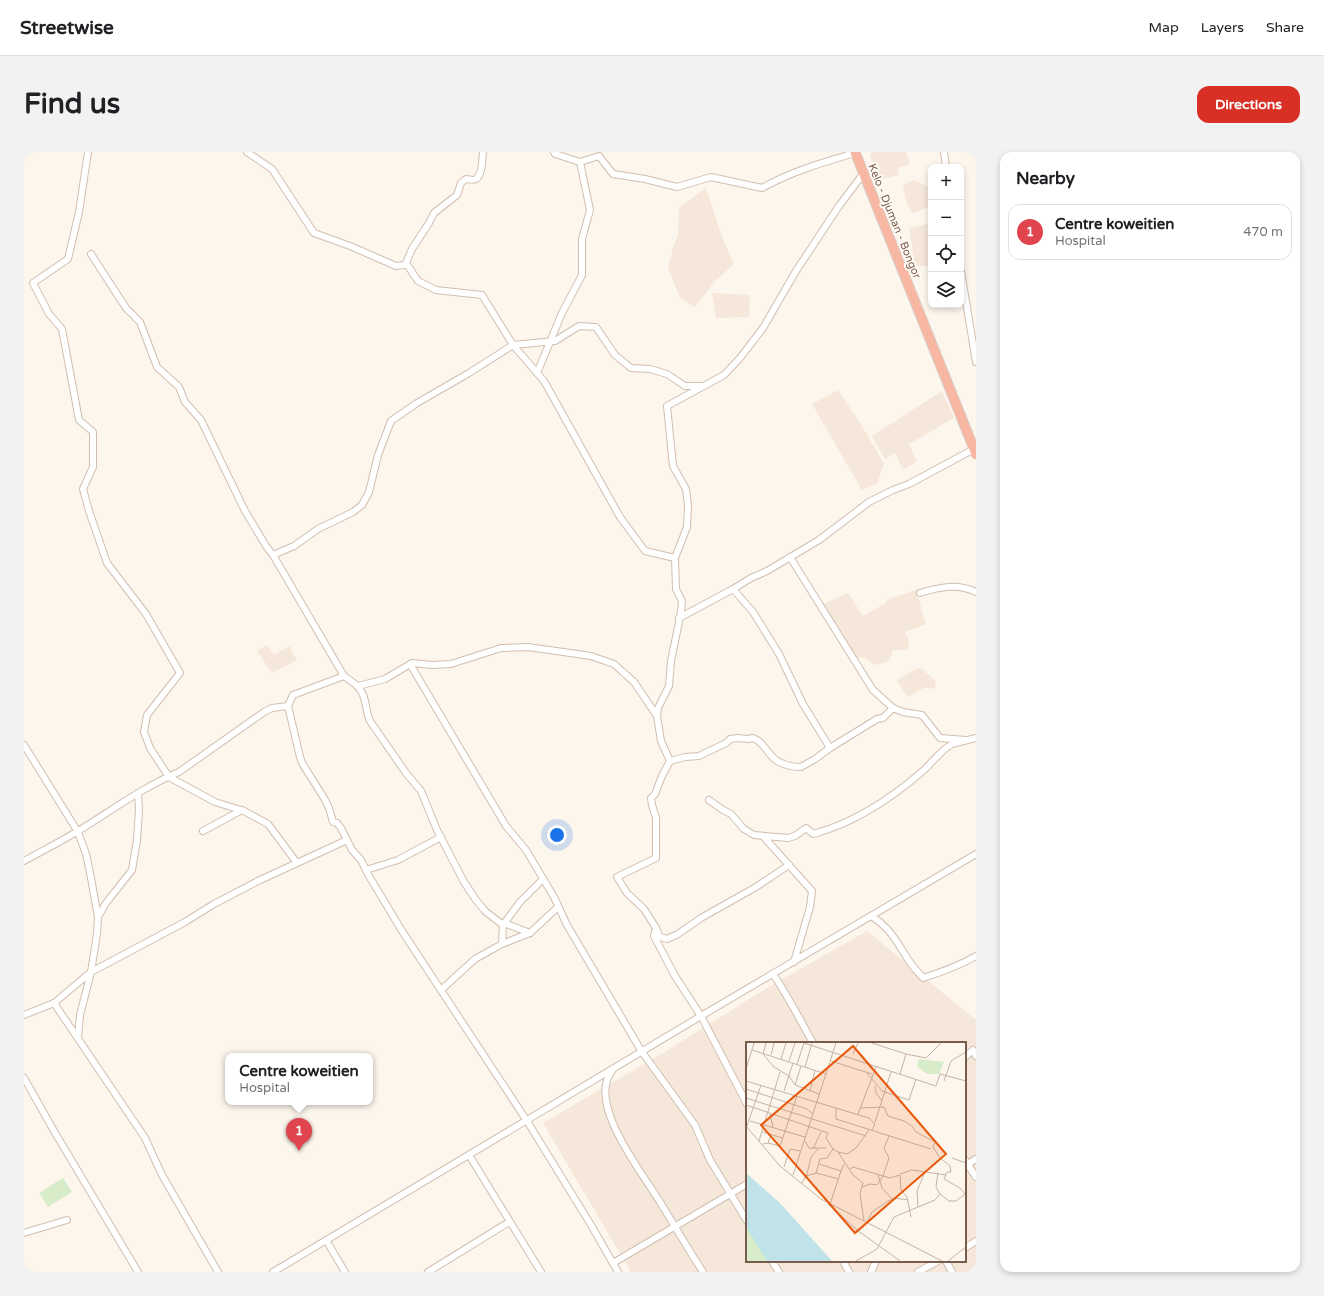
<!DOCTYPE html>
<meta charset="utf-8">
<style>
body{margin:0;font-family:"Varela Round",sans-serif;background:#f2f2f2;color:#202124}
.controls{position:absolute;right:12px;top:12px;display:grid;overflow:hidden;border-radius:8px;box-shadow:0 2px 6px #0003}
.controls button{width:36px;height:36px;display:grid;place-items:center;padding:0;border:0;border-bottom:1px solid #e0e0e0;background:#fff;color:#202124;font:20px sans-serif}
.you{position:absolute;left:533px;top:683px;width:14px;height:14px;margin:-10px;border:3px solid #fff;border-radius:50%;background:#1a73e8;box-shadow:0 0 0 6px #1a73e833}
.badge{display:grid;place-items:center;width:26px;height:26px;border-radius:50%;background:#d93025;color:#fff;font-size:13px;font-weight:700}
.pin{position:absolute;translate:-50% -33px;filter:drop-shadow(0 1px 2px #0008)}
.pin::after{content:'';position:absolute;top:21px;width:14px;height:12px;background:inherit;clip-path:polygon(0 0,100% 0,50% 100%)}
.popup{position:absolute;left:201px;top:901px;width:148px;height:52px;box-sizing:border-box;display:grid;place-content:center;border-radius:8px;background:#fff;filter:drop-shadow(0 1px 3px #0005);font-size:13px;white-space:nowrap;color:#757577}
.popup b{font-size:15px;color:#202124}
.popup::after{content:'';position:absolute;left:50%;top:100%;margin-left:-8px;border:8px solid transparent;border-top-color:#fff}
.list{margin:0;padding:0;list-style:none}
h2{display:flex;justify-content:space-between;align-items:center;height:52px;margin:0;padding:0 16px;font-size:17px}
h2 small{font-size:13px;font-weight:400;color:#757577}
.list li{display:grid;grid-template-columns:26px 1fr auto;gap:12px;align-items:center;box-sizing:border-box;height:56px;margin:0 8px 8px;padding:0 8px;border:1px solid #e0e0e0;border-radius:12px}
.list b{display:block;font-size:15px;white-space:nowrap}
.list p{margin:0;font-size:13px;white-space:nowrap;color:#757577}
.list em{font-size:13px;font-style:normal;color:#757577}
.icon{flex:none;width:22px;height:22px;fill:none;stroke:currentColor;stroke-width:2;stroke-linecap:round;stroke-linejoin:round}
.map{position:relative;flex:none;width:952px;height:1120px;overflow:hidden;border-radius:12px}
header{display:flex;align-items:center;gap:24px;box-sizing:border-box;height:56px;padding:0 20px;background:#fff;border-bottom:1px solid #e0e0e0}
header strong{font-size:19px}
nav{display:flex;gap:22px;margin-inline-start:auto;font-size:14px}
.intro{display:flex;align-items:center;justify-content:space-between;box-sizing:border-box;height:96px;padding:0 24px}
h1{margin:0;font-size:28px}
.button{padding:10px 18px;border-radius:12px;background:#d93025;color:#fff;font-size:14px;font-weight:700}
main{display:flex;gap:24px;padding:0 24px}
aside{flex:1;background:#fff;border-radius:12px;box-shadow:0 2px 6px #0003}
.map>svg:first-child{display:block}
</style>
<header>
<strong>Streetwise</strong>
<nav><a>Map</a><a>Layers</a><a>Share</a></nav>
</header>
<div class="intro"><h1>Find us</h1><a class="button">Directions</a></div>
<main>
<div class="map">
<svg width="952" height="1120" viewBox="0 0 952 1120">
<rect width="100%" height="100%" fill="#fdf6ec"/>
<g fill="#f5e8da" fill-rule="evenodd">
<path d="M847,0H882L886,12L874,16L875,23L858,27L846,4Z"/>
<path d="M890,28L906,35L907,54L889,61L882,50L879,33Z"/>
<path d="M682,36L698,85L710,112L691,129L671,155L656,146L644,116L649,96L654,83L655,56Z"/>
<path d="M907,71V114H891L885,76Z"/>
<path d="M688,141L726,143L725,165L692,166Z"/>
<path d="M814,238L838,274L860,312L853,331L838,338L788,252Z"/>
<path d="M918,239L930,266L885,292L893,310L879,318L871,301L861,307L848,284Z"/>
<path d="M892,438L902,472L881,480L885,489L884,498H869L865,509L850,513L841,506L829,505L799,452L824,441L839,464L862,451V448Z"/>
<path d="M243,493L250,503L265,494L273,508L248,521L233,499Z"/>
<path d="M896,516L911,528L912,535L907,537L901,535L884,545L873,529L887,519Z"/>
<path d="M843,779L952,868V1120H607L519,971L639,901L746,834ZM723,891H941V1109H723Z"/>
</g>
<path fill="#d8ecc9" d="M39,1026L48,1040L24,1055L15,1041Z"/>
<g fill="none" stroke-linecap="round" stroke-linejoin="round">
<g stroke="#d1beb0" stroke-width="8">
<g id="minor">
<path d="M64,0L55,60L44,107L9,131L25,162L38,177L55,268L69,280V315L59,337L65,359L83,411L122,462L156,521L123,563L120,580L126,596L145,625L191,650L220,659L244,672L273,711"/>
<path d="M223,0L248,17L290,81L326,94L372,114L380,113"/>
<path d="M530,0L531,2L556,10L575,4L589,22L621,27L653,35L687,25L738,36C766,20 800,10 831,1"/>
<path d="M920,0L922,15"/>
<path d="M67,102L102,156L116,170L133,215L155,235L161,250L177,268L221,359L242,394L249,403L320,524C325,528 331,531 335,536C343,545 341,558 346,569L382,621L397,639L413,678L440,730L452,748L461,759L479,773L478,792L451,807L417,838"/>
<path d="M937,119L952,210"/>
<path d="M489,193L520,229L596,365L621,399L651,406"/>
<path d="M489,193L531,189L555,174L572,175L591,203L607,216L626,217L643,222L661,234H677"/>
<path d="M513,221L538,161L558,123V87L566,58L556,10"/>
<path d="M249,403L270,394L294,377L329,360L338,353L345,340L354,303L367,269L393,251L445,221L489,193L458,143L412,138L394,129L382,111L388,97L405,71L410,61L433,43L437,31L442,27C445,27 450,29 452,27C459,22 458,7 459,0"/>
<path d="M766,405L849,538L869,556"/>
<path d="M709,437L727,426L743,419L795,388L845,350L869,338L885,332L950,297"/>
<path d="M896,441C916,435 933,431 952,440"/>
<path d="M655,466L709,437L729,460L755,502L779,552L806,596"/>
<path d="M386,512L482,674L502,698L530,745L543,773L618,900L671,973L686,1008L723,1069"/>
<path d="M320,524L269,543L264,554L276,605L278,611L300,646L305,656L309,670L313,671L317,676L328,698L337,708L345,724L378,779L503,969L567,1073L594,1120"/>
<path d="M334,534L361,527L388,511L408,513L427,512L477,496L504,495L567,504L590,512L610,530L633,564"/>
<path d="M0,593L54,680L62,702L67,726L74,765L73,782L67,820L56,863L54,886"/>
<path d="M646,609L661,605L675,604L702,591L706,587L714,586L724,587L729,586C741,590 744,605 755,610C761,613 770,615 777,615L791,607L806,596L853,567L859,566L869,556L879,560L898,563L916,586L942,588"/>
<path d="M685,648L699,658L707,662L720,677L730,683L764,686L771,684L782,676L789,682C831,671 868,646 900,618C907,611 914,603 922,596L928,592L952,586"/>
<path d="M179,679L218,658"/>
<path d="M739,684L788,739L786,755L770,810"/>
<path d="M0,709C18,699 36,690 54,679C87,659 119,635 155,620L240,560L248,556L264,554"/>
<path d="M342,718L374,708L417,685"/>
<path d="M847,764C867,776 873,791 885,809C889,815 895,821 899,826C918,820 935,814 952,804"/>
<path d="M74,765L82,751L108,718L113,688L115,658L114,641"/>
<path d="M480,771L506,781"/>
<path d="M479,773L496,750L519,727"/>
<path d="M632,776L636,785L643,787L654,782L677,766L732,735L765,713"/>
<path d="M478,792L506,781L534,755"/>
<path d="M749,822C764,844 776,868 789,891"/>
<path d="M30,851L121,986L138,1023L194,1120"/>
<path d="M0,863L30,851L67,820L161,770L190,752L234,729L323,688"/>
<path d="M941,905L949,898L952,904"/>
<path d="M588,919C562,951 619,1022 636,1050C650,1073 664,1097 679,1120"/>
<path d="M0,926L30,979L114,1120"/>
<path d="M723,952L677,864L651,824L632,788L630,784L632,776L620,757L603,741L593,725L632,706V666L628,653L627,646L631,642L638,624L646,609L637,589L633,564L634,556L645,534L647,509L657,460L658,449L652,437L651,406L663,375L664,354L662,337L649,314L643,254L700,223L716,206L739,176L772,119L815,54L839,22"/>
<path d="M445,1003L517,1120"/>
<path d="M941,1008L952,1025"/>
<path d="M944,1012L952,1007"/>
<path d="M0,1081L43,1068"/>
<path d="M302,1088L321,1120"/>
<path d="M941,1096L952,1089"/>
<path d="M748,1109L755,1120"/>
<path d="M819,1109L825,1120"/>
<path d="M922,1109L928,1120"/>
<path d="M589,1111L723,1032"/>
<path d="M249,1120L677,864L952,702"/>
<path d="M404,1120L485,1070"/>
<path d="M847,1120L852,1109"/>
<path d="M894,1120L914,1109"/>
</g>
</g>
<g stroke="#dad1cd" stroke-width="11">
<path id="highway" d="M831,0L952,302"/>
</g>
<use href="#minor" stroke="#fff" stroke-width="6"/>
<use href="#highway" stroke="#f7b7a3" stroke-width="9"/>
</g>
<g text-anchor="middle" stroke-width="4" stroke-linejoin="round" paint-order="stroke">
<g font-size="11" fill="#7a5c4d" stroke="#fffaf3">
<text transform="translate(871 69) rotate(68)" y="4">Kelo - Djuman - Bongor</text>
</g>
</g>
<g transform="translate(722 890)">
<rect width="220" height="220" fill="#fdf6ec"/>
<path d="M0,185L11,201L21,219H0Z" fill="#d8ecc9"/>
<path d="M173,17L198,20L193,32H181L174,27L171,24Z" fill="#d8ecc9"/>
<path d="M0,131L34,161L86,219H21L0,185Z" fill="#bfe3e8"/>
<path fill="none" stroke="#c5b3a7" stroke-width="1" d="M20,1L17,12L28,25L43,34L49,43L73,52M58,1L190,44L194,32L220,39M126,1L160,12L154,32M6,8L80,32M107,12L112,1M160,12L180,16L195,1M25,13L28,1M35,17L40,1M43,19L49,1M85,19L126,32M51,22L58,1M59,25L66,1M0,27L8,1M121,31L136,49L163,58L170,37M0,39L123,76L129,82L126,88M198,39L205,19L220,10M49,43L55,24M129,44L130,51L136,59M0,47L61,67L67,72M38,49L47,21M64,49L69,28M0,56L120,94M0,63L82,91L80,96L87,107L92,110L107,133L117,141L114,152L118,178M90,66V77L185,107M115,66L138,65L142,74L158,79L166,84L170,90L189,100L187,105L194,116L204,124L205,130H201L198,137L214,146L220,153M24,72L27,85M112,72L130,25M4,79L59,95M129,80L145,30M0,84L34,124L75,157L196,219M1,84L15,43M17,90L36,96M143,94L138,106L143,116L137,134L144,136L154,133L155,148L161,155L165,175M13,99L34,30M59,99L63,106H80M22,101L34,104L51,54M17,102L22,101L25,93M67,107L75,90M92,110L101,112L110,106L123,88M206,116L220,121M73,122L95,129L98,122M38,125L44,107L54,109M104,127L107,125L137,134M192,130L190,145L194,152L203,159H210L219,152M70,131L93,137M154,132L166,128L200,133M47,133L90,1M132,133L136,146L146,157M60,134L70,131L74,117L81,116L87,107M56,141L61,132L65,115L72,107M116,145L124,142L131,143L137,134M82,162L111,188L154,219M84,162L95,129M172,165L171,149L179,130M121,180L126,170L142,159L149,156L162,158M110,219L131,207L148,175L189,158L194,152M202,219L220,205"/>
<path fill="#e8590c" fill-opacity="0.15" stroke="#e8590c" stroke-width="2" d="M107,4L200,112L109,191L15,83Z"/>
<rect width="220" height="220" fill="none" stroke="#7a5c4d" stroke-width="2"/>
</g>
</svg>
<div class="controls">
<button>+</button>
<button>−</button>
<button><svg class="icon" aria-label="locate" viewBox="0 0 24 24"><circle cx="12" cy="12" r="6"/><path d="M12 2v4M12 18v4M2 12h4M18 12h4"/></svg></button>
<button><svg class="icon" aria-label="layers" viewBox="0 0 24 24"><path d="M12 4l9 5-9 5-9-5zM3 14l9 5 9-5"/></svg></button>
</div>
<div class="you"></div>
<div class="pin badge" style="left:275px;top:999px;background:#e0444e">1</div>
<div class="popup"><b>Centre koweitien</b>Hospital</div>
</div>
<aside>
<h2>Nearby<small></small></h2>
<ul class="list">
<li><span class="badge" style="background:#e0444e">1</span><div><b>Centre koweitien</b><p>Hospital</p></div><em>470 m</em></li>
</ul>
</aside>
</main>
